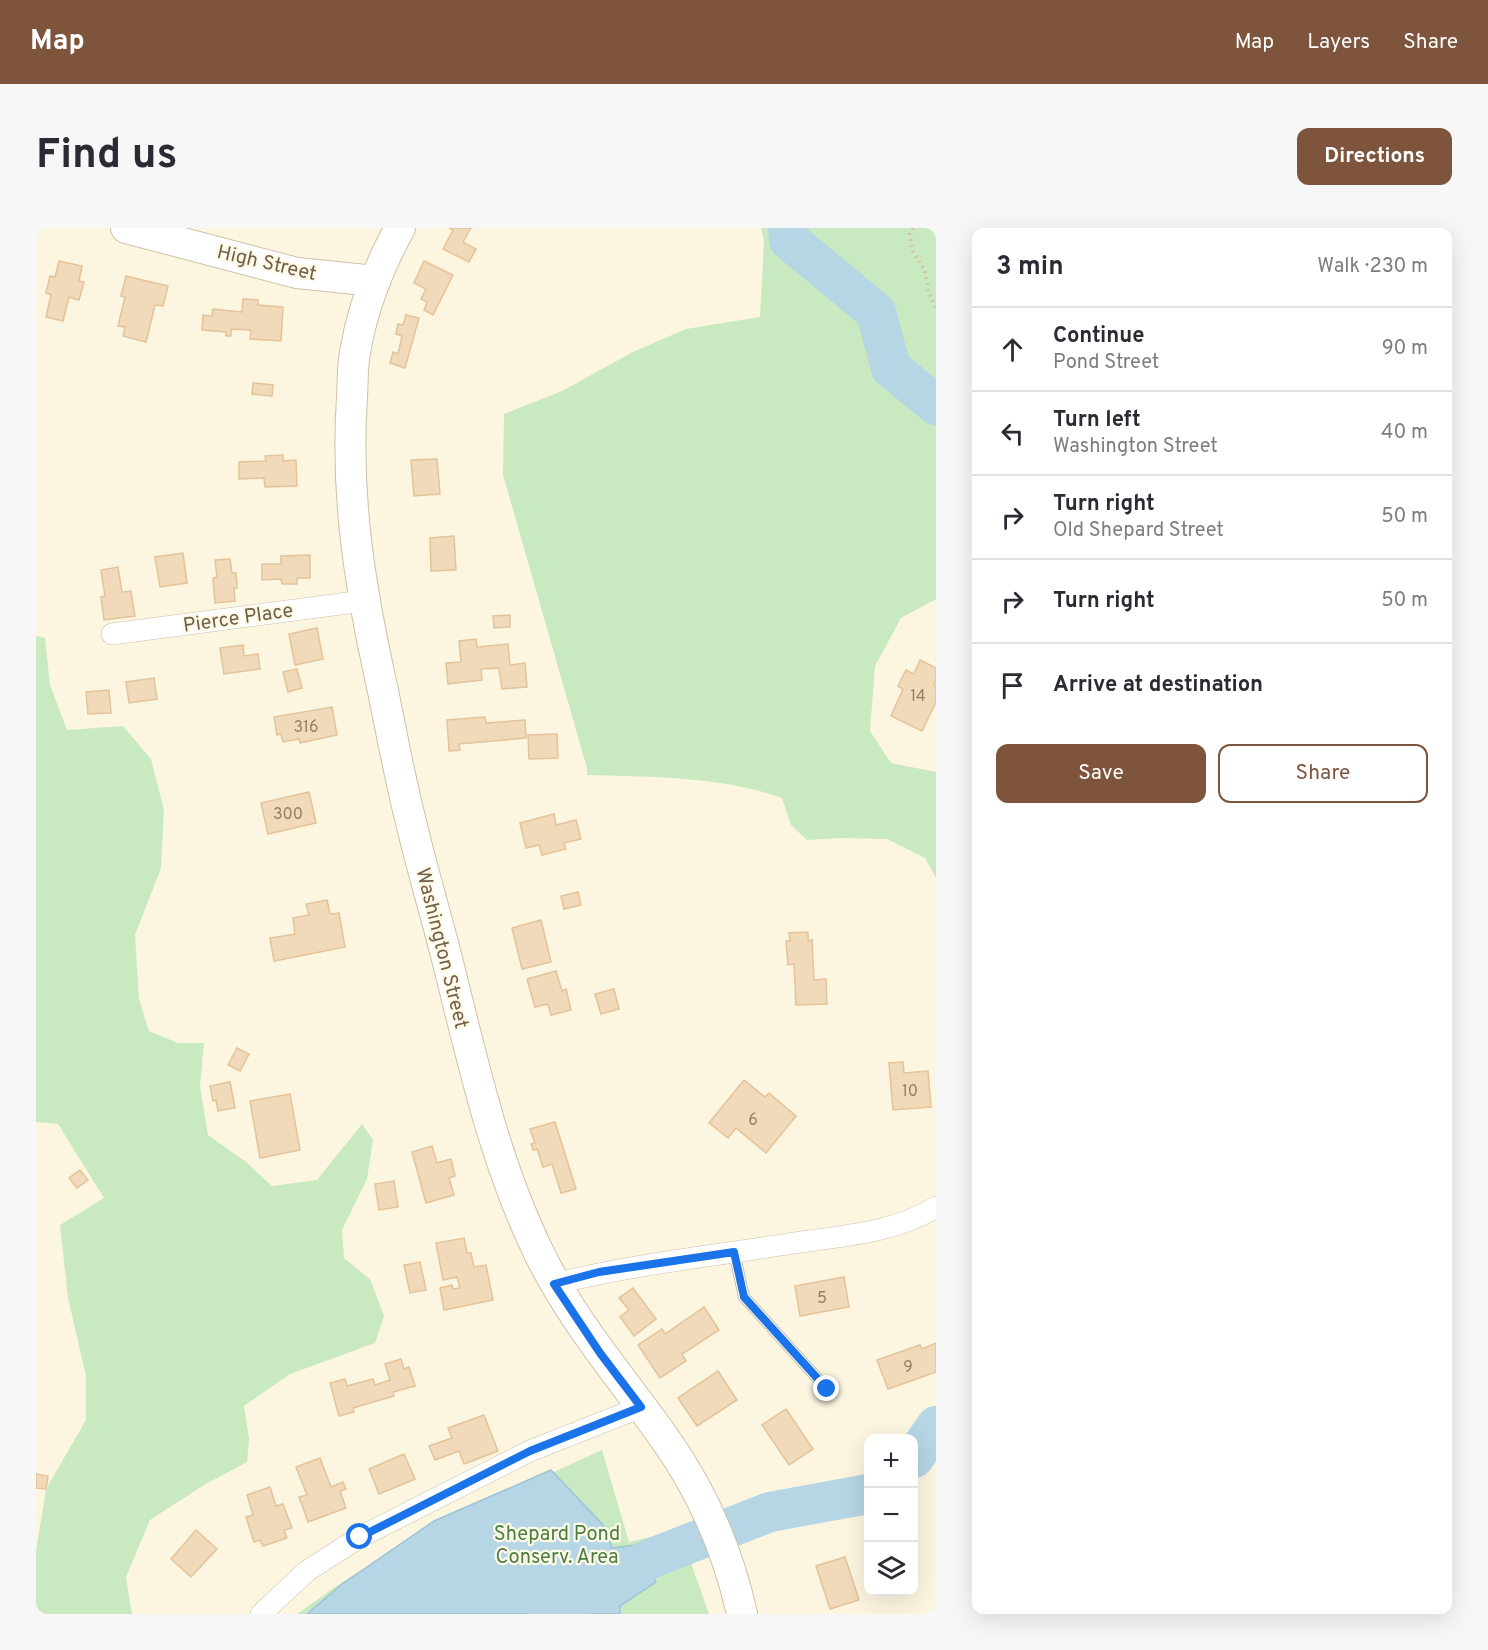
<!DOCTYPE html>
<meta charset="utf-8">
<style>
body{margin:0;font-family:Overpass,sans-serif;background:#f7f7f7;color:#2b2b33}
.controls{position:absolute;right:18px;bottom:18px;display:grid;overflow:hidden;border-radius:12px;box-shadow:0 6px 24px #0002}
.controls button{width:54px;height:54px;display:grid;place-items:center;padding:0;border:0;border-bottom:2px solid #e1e1e2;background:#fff;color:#2b2b33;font:30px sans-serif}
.stop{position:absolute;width:18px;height:18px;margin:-14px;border:4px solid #1a73e8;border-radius:50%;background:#fff}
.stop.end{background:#1a73e8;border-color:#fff;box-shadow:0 2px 6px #0008}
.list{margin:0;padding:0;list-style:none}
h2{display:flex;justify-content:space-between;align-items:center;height:78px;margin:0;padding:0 24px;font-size:26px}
h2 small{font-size:20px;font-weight:400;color:#7c7c81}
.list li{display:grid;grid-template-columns:39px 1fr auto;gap:18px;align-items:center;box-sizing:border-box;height:84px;padding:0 24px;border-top:2px solid #e1e1e2}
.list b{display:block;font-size:22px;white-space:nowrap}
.list p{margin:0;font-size:20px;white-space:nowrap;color:#7c7c81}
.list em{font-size:20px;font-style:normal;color:#7c7c81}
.actions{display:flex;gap:12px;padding:18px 24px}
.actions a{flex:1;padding:14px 0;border:2px solid #7f543c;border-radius:12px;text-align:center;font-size:21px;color:#7f543c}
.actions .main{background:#7f543c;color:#fff}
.icon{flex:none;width:33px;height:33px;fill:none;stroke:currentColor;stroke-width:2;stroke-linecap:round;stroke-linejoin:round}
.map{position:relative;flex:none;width:900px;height:1386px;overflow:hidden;border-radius:12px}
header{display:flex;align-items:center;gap:36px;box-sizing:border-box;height:84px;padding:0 30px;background:#7f543c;color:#fff}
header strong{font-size:28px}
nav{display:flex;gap:33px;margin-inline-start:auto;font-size:21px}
.intro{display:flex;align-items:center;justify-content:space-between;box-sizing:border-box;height:144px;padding:0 36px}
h1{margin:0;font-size:42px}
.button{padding:15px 27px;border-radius:12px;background:#7f543c;color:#fff;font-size:21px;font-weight:700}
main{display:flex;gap:36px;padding:0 36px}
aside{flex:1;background:#fff;border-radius:12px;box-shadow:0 6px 24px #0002}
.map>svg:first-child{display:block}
</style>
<header>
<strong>Map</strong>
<nav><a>Map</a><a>Layers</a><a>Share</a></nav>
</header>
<div class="intro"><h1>Find us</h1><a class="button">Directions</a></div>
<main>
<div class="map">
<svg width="900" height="1386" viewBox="0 0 900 1386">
<rect width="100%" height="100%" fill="#fcf6e1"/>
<g fill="#c9e9c0">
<path d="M725,0H900V371L865,390L839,438L834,503L855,535L900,544V650L889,630L851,611L803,610L771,612L755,597L746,570C684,548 616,549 551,547V540L467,247L468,186L526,163L597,124L650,101L724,89L728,13Z"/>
<path d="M0,408L9,410L14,457L31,502L87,498L115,531L128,582L125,640L99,707L103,771L113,803L142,815H168L164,858L172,907L210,934L236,958L281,952L326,896L337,912L331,951L306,1002L308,1030L334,1051L348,1088L339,1115L254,1146L208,1178L213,1211L211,1234L168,1257L114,1292L90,1349L96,1386H0V1323L10,1261L50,1192V1148L32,1070L24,997L68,970L22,896L0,894Z"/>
<path d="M566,1222L593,1314L642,1303L647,1312L673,1386H261L302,1357L394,1300Z"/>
</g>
<path fill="#b6d5e5" stroke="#9dc3d6" stroke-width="1.5" d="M515,1242L568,1298L576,1320L600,1317L620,1354L584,1378V1386H271L306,1356L398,1293Z"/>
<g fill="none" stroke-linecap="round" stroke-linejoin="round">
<g stroke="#b6d5e5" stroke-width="40">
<path d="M752,0L753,12L840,84L855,140L900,177"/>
<path d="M878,1230L900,1198"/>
<path d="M514,1386L564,1357L616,1330L734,1284L832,1266"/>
</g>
</g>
<g fill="#f1dab9" stroke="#e3c39a" stroke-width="1.5">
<path d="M413,0H435L427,14L440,21L433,34L407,21L417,2Z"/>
<path d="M23,33L46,38L43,53L48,54L43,72L33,69L27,93L10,89L15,67L10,65L14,48L19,49Z"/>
<path d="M388,33L417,47L397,87L388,82L391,74L385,71L390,61L378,55Z"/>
<path d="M90,48L132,58L127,78L119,77L110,114L87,108L89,99L82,98L89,69L85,68Z"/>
<path d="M207,71L222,72V77L247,79L245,113L214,111L215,102L195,101V108H190V104L166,102L167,87L176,88L177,81L206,84Z"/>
<path d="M370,87L383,90L369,140L354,135L357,124L362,126L366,108L360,106L362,96L367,97Z"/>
<path d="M217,155L237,157L236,168L216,166Z"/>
<path d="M247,227V233L260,232L261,258L229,259L228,250L203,251V234L230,233L229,228Z"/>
<path d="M401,231L404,266L378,268L375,232Z"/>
<path d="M418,308L420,342L395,343L394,310Z"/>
<path d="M147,325L151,355L124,359L119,329Z"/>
<path d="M274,327V350H261V356H246L245,351L226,352V336H245V328Z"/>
<path d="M194,331L196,345H200L201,360H198L199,373L179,375L177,350L181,349L179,332Z"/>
<path d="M82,339L86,364L95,363L99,388L68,392L65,369L69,368L65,342Z"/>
<path d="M474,387V399L458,400L457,388Z"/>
<path d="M281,400L287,431L259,437L253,406Z"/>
<path d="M440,411L441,419L472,416L474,437L489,435L491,459L466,461L463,440L445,441L446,452L412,456L410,435L425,434L423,413Z"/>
<path d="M207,417L208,428L222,426L224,441L188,446L184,420Z"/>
<path d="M884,432L900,440V453L898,457L900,458V474L886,503L855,488L867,461L862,458L870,442L878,446Z"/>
<path d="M261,441L266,460L252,464L247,444Z"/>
<path d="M118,450L121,471L93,475L90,454Z"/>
<path d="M73,462L75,485L52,486L50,464Z"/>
<path d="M296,479L301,507L264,515L263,511L247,514L245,506L241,507L238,489Z"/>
<path d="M449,489L450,495L489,492L490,510L423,516L424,522L413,523L411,492Z"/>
<path d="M521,506L522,530L493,531L492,507Z"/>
<path d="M273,564L280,595L232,606L225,575Z"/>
<path d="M518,586L520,597L540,592L545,611L528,615L530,621L506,627L503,617L490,620L484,595Z"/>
<path d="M542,664L545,677L528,681L525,668Z"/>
<path d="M291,672L294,686L303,685L309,719L238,733L234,710L259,706L257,690L273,687L270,676Z"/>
<path d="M505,692L515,734L486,741L476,700Z"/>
<path d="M772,704V713L776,712L778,752L790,751L791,776L760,777L758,736L752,737L750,713H754L753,705Z"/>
<path d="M520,743L526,763L530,761L535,782L515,787L512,776L499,779L491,751Z"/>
<path d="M578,761L583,781L565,786L559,766Z"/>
<path d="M201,820L213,826L204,843L192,837Z"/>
<path d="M867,834L868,845L892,843L895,879L857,882L853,835Z"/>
<path d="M708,852L729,869L733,865L760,888L730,925L700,900L692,910L673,895Z"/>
<path d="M194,854L199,880L182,883L180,872L177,873L174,858Z"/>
<path d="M254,866L264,922L224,930L214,873Z"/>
<path d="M519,894L540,961L525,965L516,936L507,939L501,921L497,922L495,916L499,915L494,901Z"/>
<path d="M396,918L401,935L415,931L419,948L413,950L418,967L390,975L376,924Z"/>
<path d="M44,942L52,952L41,960L33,950Z"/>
<path d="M358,953L362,979L343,982L339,956Z"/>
<path d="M428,1010L431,1025H435L438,1039L450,1037L457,1072L408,1082L404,1060L416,1057L417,1061L424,1060L421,1049L407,1052L400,1015Z"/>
<path d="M384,1034L390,1062L374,1065L368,1037Z"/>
<path d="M808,1049L813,1079L764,1088L759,1058Z"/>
<path d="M597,1060L620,1091L598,1108L584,1089L593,1082L583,1070Z"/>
<path d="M668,1079L683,1102L646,1126L650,1133L624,1150L602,1117L626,1101L629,1106Z"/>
<path d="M900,1115V1144L852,1161L841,1132L884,1117L886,1121Z"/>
<path d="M365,1131L368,1141L373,1139L379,1158L357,1164L358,1168L317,1180L318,1184L303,1188L294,1155L309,1151L311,1158L337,1151L339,1157L354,1152L349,1136Z"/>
<path d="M682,1143L701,1172L661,1198L642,1170Z"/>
<path d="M750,1181L777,1221L753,1237L726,1197Z"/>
<path d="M448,1187L462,1223L428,1236L423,1223L399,1232L393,1218L416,1210L412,1200Z"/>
<path d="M368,1226L379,1251L343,1266L333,1241Z"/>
<path d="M284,1230L295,1259L307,1254L310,1261L304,1263L310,1280L272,1294L263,1269L271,1267L260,1239Z"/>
<path d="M0,1246L12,1248L10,1261L0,1260Z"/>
<path d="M234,1259L240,1278L247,1276L256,1300L248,1302L251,1310L227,1318L224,1312L218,1314L210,1289L217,1287L211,1267Z"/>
<path d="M160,1302L181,1321L155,1349L135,1331Z"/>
<path d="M809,1329L823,1372L794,1381L780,1338Z"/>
</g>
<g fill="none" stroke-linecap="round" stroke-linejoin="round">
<g stroke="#ccbfa8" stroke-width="12">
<path id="lane" d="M698,1024L708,1069L791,1161"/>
</g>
<g stroke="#ccbfa8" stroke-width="22">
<g id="street">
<path d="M76,406L327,373"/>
<path d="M518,1056C597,1036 678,1028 758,1015C806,1008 858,1005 900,979"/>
<path d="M225,1386L271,1343L324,1309L494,1223L605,1179"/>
</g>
</g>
<g stroke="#d0c0a7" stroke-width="32">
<g id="secondary">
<path d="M90,0L261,45L339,53"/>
<path d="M364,0C343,38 326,81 319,125C316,139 317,155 316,169C309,272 325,364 347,463C356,507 364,551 375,594C385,637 398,680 409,723C435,825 457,932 504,1027C537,1094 586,1150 629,1211C666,1263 692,1323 706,1386"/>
</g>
</g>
<path stroke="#d5bd9d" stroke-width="4" stroke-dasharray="1.5 4.5" stroke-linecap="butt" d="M877,0L874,6L876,22L889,43L892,61L900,81"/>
<use href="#lane" stroke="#fff" stroke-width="10"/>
<use href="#street" stroke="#fff" stroke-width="21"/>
<use href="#secondary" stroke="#fff" stroke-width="30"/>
</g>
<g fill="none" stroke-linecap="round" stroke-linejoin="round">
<path stroke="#1a73e8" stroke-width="8" d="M324,1309L494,1223L605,1179L564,1125L518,1056L563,1044L698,1024L708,1069L791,1161"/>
</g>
<g text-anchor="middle" stroke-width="4.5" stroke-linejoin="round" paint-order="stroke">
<g font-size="16" fill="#927e65">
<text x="882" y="473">14</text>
<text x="270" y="504">316</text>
<text x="252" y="591">300</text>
<text x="874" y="868">10</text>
<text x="717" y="897">6</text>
<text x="786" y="1075">5</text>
<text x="872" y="1144">9</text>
</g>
<g font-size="20" fill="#725f49" stroke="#fffae7">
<text transform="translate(231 34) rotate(13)" y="7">High Street</text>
<text transform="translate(202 389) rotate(-8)" y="7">Pierce Place</text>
<text transform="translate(407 720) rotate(76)" y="7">Washington Street</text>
</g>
<g font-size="20" fill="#4a7e43" stroke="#fffae7">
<text x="521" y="1312">Shepard Pond<tspan x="521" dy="23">Conserv. Area</tspan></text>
</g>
</g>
</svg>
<div class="controls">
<button>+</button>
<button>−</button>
<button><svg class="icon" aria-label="layers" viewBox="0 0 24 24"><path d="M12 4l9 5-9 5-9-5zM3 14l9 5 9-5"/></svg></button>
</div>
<div class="stop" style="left:324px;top:1309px"></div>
<div class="stop end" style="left:791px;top:1161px"></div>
</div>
<aside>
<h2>3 min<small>Walk · 230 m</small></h2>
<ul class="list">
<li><svg class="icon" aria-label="ahead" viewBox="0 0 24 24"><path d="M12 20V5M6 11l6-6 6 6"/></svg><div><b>Continue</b><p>Pond Street</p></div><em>90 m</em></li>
<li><svg class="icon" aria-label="left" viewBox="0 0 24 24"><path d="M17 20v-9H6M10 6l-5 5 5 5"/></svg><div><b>Turn left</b><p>Washington Street</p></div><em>40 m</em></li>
<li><svg class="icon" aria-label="right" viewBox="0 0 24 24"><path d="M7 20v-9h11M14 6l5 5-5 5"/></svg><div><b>Turn right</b><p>Old Shepard Street</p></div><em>50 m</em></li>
<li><svg class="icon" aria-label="right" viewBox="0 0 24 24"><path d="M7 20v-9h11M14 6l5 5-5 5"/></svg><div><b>Turn right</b></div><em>50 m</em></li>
<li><svg class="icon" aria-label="arrive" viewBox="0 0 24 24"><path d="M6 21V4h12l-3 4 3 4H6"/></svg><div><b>Arrive at destination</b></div></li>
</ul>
<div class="actions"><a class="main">Save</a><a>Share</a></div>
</aside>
</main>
